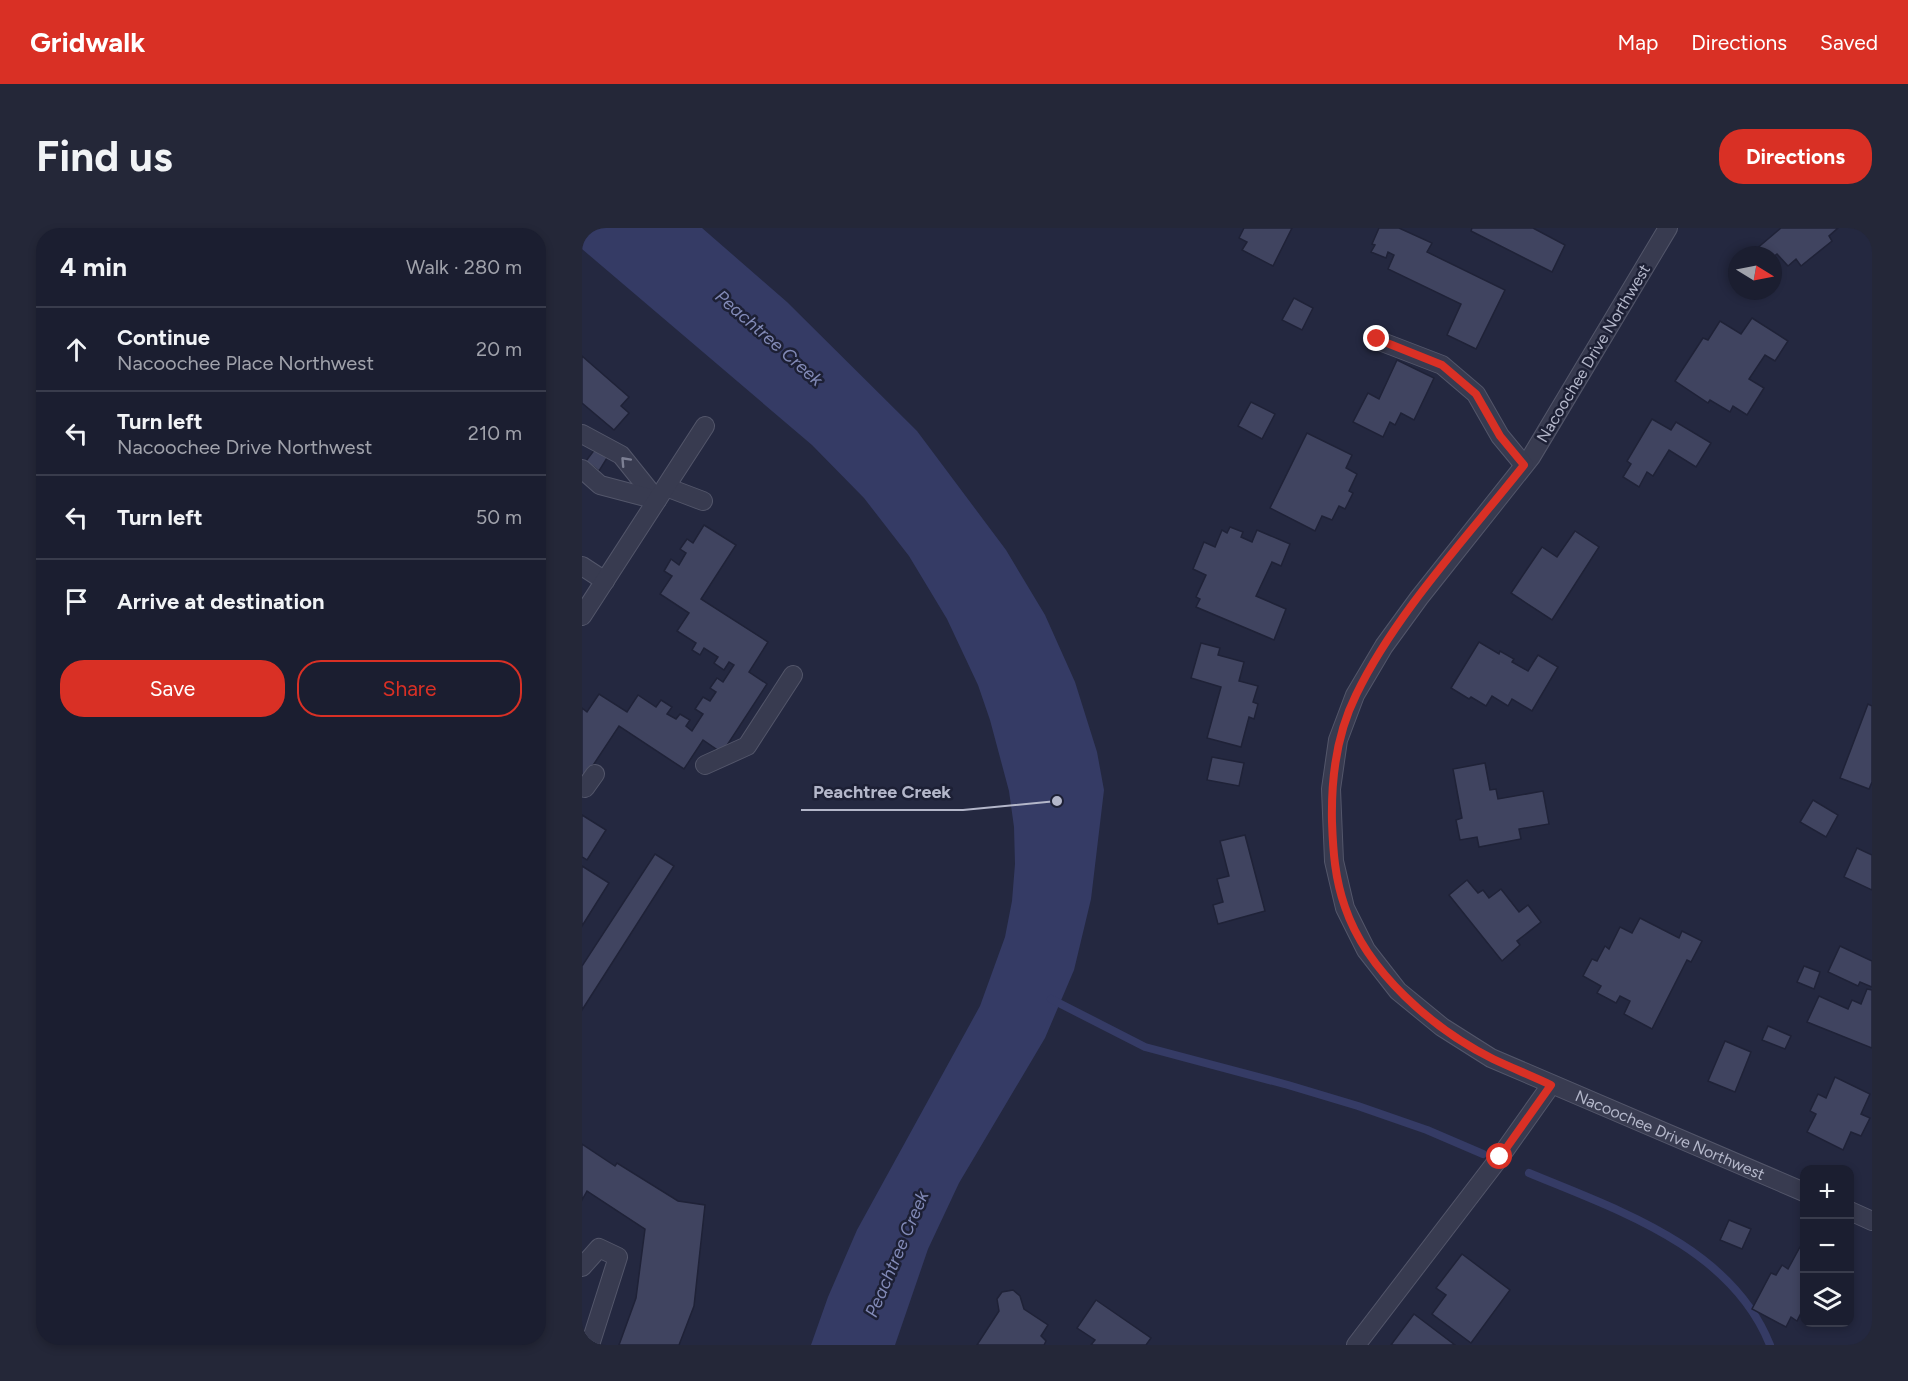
<!DOCTYPE html>
<meta charset="utf-8">
<style>
body{margin:0;font-family:Figtree,sans-serif;background:#242738;color:#f1f3f6}
.controls{position:absolute;right:18px;bottom:18px;display:grid;overflow:hidden;border-radius:12px;box-shadow:0 3px 9px #0003}
.controls button{width:54px;height:54px;display:grid;place-items:center;padding:0;border:0;border-bottom:2px solid #393c4c;background:#1b1e30;color:#f1f3f6;font:30px sans-serif}
.compass{position:absolute;left:1146px;top:18px;width:54px;height:54px;border-radius:50%;background:#1b1e30;box-shadow:0 3px 9px #0003;rotate:100deg}
.stop{position:absolute;width:18px;height:18px;margin:-14px;border:4px solid #d93025;border-radius:50%;background:#fff}
.stop.end{background:#d93025;border-color:#fff;box-shadow:0 2px 6px #0008}
.list{margin:0;padding:0;list-style:none}
h2{display:flex;justify-content:space-between;align-items:center;height:78px;margin:0;padding:0 24px;font-size:26px}
h2 small{font-size:20px;font-weight:400;color:#a0a2ab}
.list li{display:grid;grid-template-columns:39px 1fr auto;gap:18px;align-items:center;box-sizing:border-box;height:84px;padding:0 24px;border-top:2px solid #393c4c}
.list b{display:block;font-size:22px;white-space:nowrap}
.list p{margin:0;font-size:20px;white-space:nowrap;color:#a0a2ab}
.list em{font-size:20px;font-style:normal;color:#a0a2ab}
.actions{display:flex;gap:12px;padding:18px 24px}
.actions a{flex:1;padding:14px 0;border:2px solid #d93025;border-radius:24px;text-align:center;font-size:21px;color:#d93025}
.actions .main{background:#d93025;color:#fff}
.icon{flex:none;width:33px;height:33px;fill:none;stroke:currentColor;stroke-width:2;stroke-linecap:round;stroke-linejoin:round}
.map{position:relative;flex:none;width:1290px;height:1117px;overflow:hidden;border-radius:24px}
header{display:flex;align-items:center;gap:36px;box-sizing:border-box;height:84px;padding:0 30px;background:#d93025;color:#fff}
header strong{font-size:28px}
nav{display:flex;gap:33px;margin-inline-start:auto;font-size:21px}
.intro{display:flex;align-items:center;justify-content:space-between;box-sizing:border-box;height:144px;padding:0 36px}
h1{margin:0;font-size:42px}
.button{padding:15px 27px;border-radius:24px;background:#d93025;color:#fff;font-size:21px;font-weight:700}
main{display:flex;gap:36px;padding:0 36px}
aside{flex:1;background:#1b1e30;border-radius:24px;box-shadow:0 3px 9px #0003}
.map>svg:first-child{display:block}
</style>
<header>
<strong>Gridwalk</strong>
<nav><a>Map</a><a>Directions</a><a>Saved</a></nav>
</header>
<div class="intro"><h1>Find us</h1><a class="button">Directions</a></div>
<main>
<aside>
<h2>4 min<small>Walk · 280 m</small></h2>
<ul class="list">
<li><svg class="icon" aria-label="ahead" viewBox="0 0 24 24"><path d="M12 20V5M6 11l6-6 6 6"/></svg><div><b>Continue</b><p>Nacoochee Place Northwest</p></div><em>20 m</em></li>
<li><svg class="icon" aria-label="left" viewBox="0 0 24 24"><path d="M17 20v-9H6M10 6l-5 5 5 5"/></svg><div><b>Turn left</b><p>Nacoochee Drive Northwest</p></div><em>210 m</em></li>
<li><svg class="icon" aria-label="left" viewBox="0 0 24 24"><path d="M17 20v-9H6M10 6l-5 5 5 5"/></svg><div><b>Turn left</b></div><em>50 m</em></li>
<li><svg class="icon" aria-label="arrive" viewBox="0 0 24 24"><path d="M6 21V4h12l-3 4 3 4H6"/></svg><div><b>Arrive at destination</b></div></li>
</ul>
<div class="actions"><a class="main">Save</a><a>Share</a></div>
</aside>
<div class="map">
<svg width="1290" height="1117" viewBox="0 0 1290 1117">
<rect width="100%" height="100%" fill="#242840"/>
<path fill="#353b65" d="M0,0H120L205,74L335,203L424,322L463,387L493,454L515,524L522,562L509,671L492,742L463,810L377,955L346,1021L313,1117H229L246,1069L275,1002L398,778L423,709L430,673L433,636L432,599L427,563L408,492L396,457L365,391L327,328L282,270L230,217L0,21Z"/>
<g fill="none" stroke-linecap="round" stroke-linejoin="round">
<g stroke="#353b65" stroke-width="8">
<path d="M469,771L563,819L706,857L776,878L845,902L901,926"/>
<path d="M947,945C1036,982 1149,1019 1188,1117"/>
</g>
</g>
<g fill="#404460" stroke="#1f2237" stroke-width="1.5">
<path d="M662,0H710L691,38L660,22L665,14L657,10Z"/>
<path d="M797,0H817L850,15L845,24L923,62L894,121L865,107L879,76L806,41L812,27L806,24L804,30L789,24L793,17L790,16Z"/>
<path d="M890,0H951L983,17L970,44L889,3Z"/>
<path d="M1199,0H1256L1247,8L1250,13L1219,38L1214,31L1206,38L1195,26L1191,29V27H1177L1173,22Z"/>
<path d="M712,70L731,80L720,102L700,92Z"/>
<path d="M1170,90L1206,113L1193,133L1183,127L1167,151L1182,160L1165,187L1151,178L1148,184L1128,172L1126,175L1093,153L1121,110L1126,112L1138,93L1159,106Z"/>
<path d="M0,128L47,169L39,178L47,185L32,202L0,175Z"/>
<path d="M815,132L852,150L832,192L819,185L813,197L808,194L801,209L771,194L786,165L797,171Z"/>
<path d="M669,174L693,186L680,211L656,198Z"/>
<path d="M1070,191L1089,202L1094,194L1129,215L1114,239L1087,222L1071,248L1065,244L1057,259L1041,249L1049,236L1045,233Z"/>
<path d="M725,205L770,227L764,240L775,246L767,263L771,265L763,281L757,278L750,292L740,288L733,303L688,280Z"/>
<path d="M13,221L25,230L17,243L4,233Z"/>
<path d="M122,297L154,317L119,371L186,414L167,444L185,456L140,525L121,512L102,541L37,498L0,554V480L5,484L17,466L45,484L56,467L74,479L79,472L90,479L85,486L94,491L98,486L108,492L104,498L110,503L121,486L113,481L121,469L128,473L134,464L128,460L135,450L141,454L152,437L147,434L142,442L132,435L136,429L122,420L118,427L110,422L114,415L95,403L107,385L78,366L90,348L82,343L89,331L97,337L104,325L98,321L105,311L111,315Z"/>
<path d="M648,299L661,304L659,309L670,314L675,302L708,316L699,338L690,334L674,368L704,381L692,412L614,379L618,371L614,369L624,347L611,341L622,314L633,319L640,302L645,305Z"/>
<path d="M993,303L1017,319L970,392L929,365L960,319L975,329Z"/>
<path d="M897,414L917,426L918,423L932,431L930,434L946,443L956,427L976,439L950,483L930,471L926,478L910,468L904,478L889,469L887,471L869,460Z"/>
<path d="M619,415L638,420L636,427L662,434L657,453L676,458L671,474L676,476L672,491L667,489L659,519L625,510L639,459L609,450Z"/>
<path d="M1286,476L1290,478V554L1287,561L1258,550Z"/>
<path d="M630,529L662,535L657,558L625,552Z"/>
<path d="M903,535L908,562L914,561L916,571L961,563L967,596L937,601L939,611L897,619L895,609L878,612L874,592L880,590L871,541Z"/>
<path d="M1231,572L1256,587L1244,609L1218,594Z"/>
<path d="M0,587L24,602L5,632L0,629Z"/>
<path d="M663,607L683,683L636,696L631,677L641,674L635,651L647,648L638,613Z"/>
<path d="M1275,620L1290,627V662L1262,649Z"/>
<path d="M73,626L92,638L0,782V738Z"/>
<path d="M0,638L27,655L0,698Z"/>
<path d="M885,652L896,665L901,662L907,670L919,661L937,684L946,677L959,694L935,713L938,717L920,733L867,667Z"/>
<path d="M1058,690L1097,710L1100,703L1120,713L1109,734L1105,732L1070,801L1042,786L1048,773L1038,768L1034,775L1015,765L1019,758L1001,748L1010,731L1015,733L1023,718L1027,721L1038,699L1050,705Z"/>
<path d="M1258,718L1290,733V759L1278,754L1276,758L1246,744Z"/>
<path d="M1222,738L1238,744L1232,761L1215,754Z"/>
<path d="M1285,761L1290,762V820L1225,794L1237,768L1266,781L1270,772L1279,776Z"/>
<path d="M1186,798L1209,808L1203,821L1180,812Z"/>
<path d="M1143,813L1169,824L1153,864L1126,853Z"/>
<path d="M1253,849L1288,866L1279,886L1288,890L1279,908L1269,904L1261,922L1225,904L1234,886L1228,883L1236,866L1244,870Z"/>
<path d="M0,916L33,938L35,935L96,973L123,977L112,1078L97,1117H37L54,1070L63,1001L5,963L0,972Z"/>
<path d="M1147,992L1169,1001L1160,1021L1138,1012Z"/>
<path d="M1218,1019L1222,1021V1079L1215,1093L1209,1089L1204,1099L1170,1081L1189,1045L1194,1047L1200,1037L1206,1041Z"/>
<path d="M880,1026L928,1062L889,1115L850,1086L864,1067L854,1060Z"/>
<path d="M431,1062L438,1068L442,1081L466,1097L459,1108L464,1113L462,1117H395L417,1083L415,1071L420,1064Z"/>
<path d="M514,1072L569,1110L564,1117H509L513,1112L495,1100Z"/>
<path d="M832,1086L873,1117H809Z"/>
</g>
<g fill="none" stroke-linecap="round" stroke-linejoin="round">
<g stroke="#53566a" stroke-width="20">
<g id="minor">
<path id="s1" d="M1086,0L949,229L837,370L802,418L773,467L756,512L749,561L752,633L763,680L784,722L816,763L860,799L909,830L1222,964"/>
<path d="M795,112L860,137L894,166L918,208L942,237"/>
<path d="M0,206L39,227L75,272"/>
<path d="M0,241L18,257L75,272"/>
<path d="M84,259L121,273"/>
<path d="M0,338L23,353"/>
<path d="M0,388L123,198"/>
<path d="M123,537L165,518L211,447"/>
<path d="M0,558L3,560L13,546"/>
<path d="M1268,983L1290,993"/>
<path d="M0,1039L17,1020L36,1029L8,1117"/>
<path d="M774,1117L918,929L969,857"/>
</g>
</g>
<use href="#minor" stroke="#383b50" stroke-width="18"/>
</g>
<defs><path id="oneway-chevron" d="M-2-3.5L2.5 0L-2 3.5" fill="none" stroke-width="1.6" stroke-linecap="round" stroke-linejoin="round" transform="scale(1.5)"/></defs>
<use stroke="#7c7f93" href="#oneway-chevron" transform="translate(43 233) rotate(-133)"/>
<g fill="none" stroke-linecap="round" stroke-linejoin="round">
<path stroke="#d93025" stroke-width="8" d="M795,111L860,137L894,166L918,208L942,237C886,308 813,386 774,467C754,507 749,550 750,594C751,623 753,651 763,679C785,744 851,801 911,831C930,840 950,848 969,857L918,929"/>
</g>
<g text-anchor="middle" stroke-width="5" stroke-linejoin="round" paint-order="stroke">
<g font-size="16" fill="#b4b7ca" stroke="#1d2035">
<text transform="translate(1011 125) rotate(-59)" y="6">Nacoochee Drive Northwest</text>
<text dy="6" stroke="none"><textPath href="#s1" startOffset="1190">Nacoochee Drive Northwest</textPath></text>
</g>
<g font-size="18" font-style="italic" fill="#828ab7" stroke="#1d2035">
<text transform="translate(187 110) rotate(41)" y="6">Peachtree Creek</text>
<text transform="translate(315 1026) rotate(-67)" y="6">Peachtree Creek</text>
</g>
</g>
<path fill="none" stroke="#b4b7ca" stroke-width="2" d="M475 573L381 582H219"/>
<circle fill="#b4b7ca" stroke="#1d2035" stroke-width="2" cx="475" cy="573" r="6"/>
<g font-size="18" text-anchor="middle" font-weight="bold" fill="#b4b7ca" stroke="#1d2035" stroke-width="5" stroke-linejoin="round" paint-order="stroke">
<text x="300" y="570">Peachtree Creek</text>
</g>
</svg>
<div class="controls">
<button>+</button>
<button>−</button>
<button><svg class="icon" aria-label="layers" viewBox="0 0 24 24"><path d="M12 4l9 5-9 5-9-5zM3 14l9 5 9-5"/></svg></button>
</div>
<svg class="compass" viewBox="-18 -18 36 36"><path d="M0-13l5 13h-10z" fill="#e53935"/><path d="M0 13l5-13h-10z" fill="#a0a2ab"/></svg>
<div class="stop" style="left:918px;top:929px"></div>
<div class="stop end" style="left:795px;top:111px"></div>
</div>
</main>
